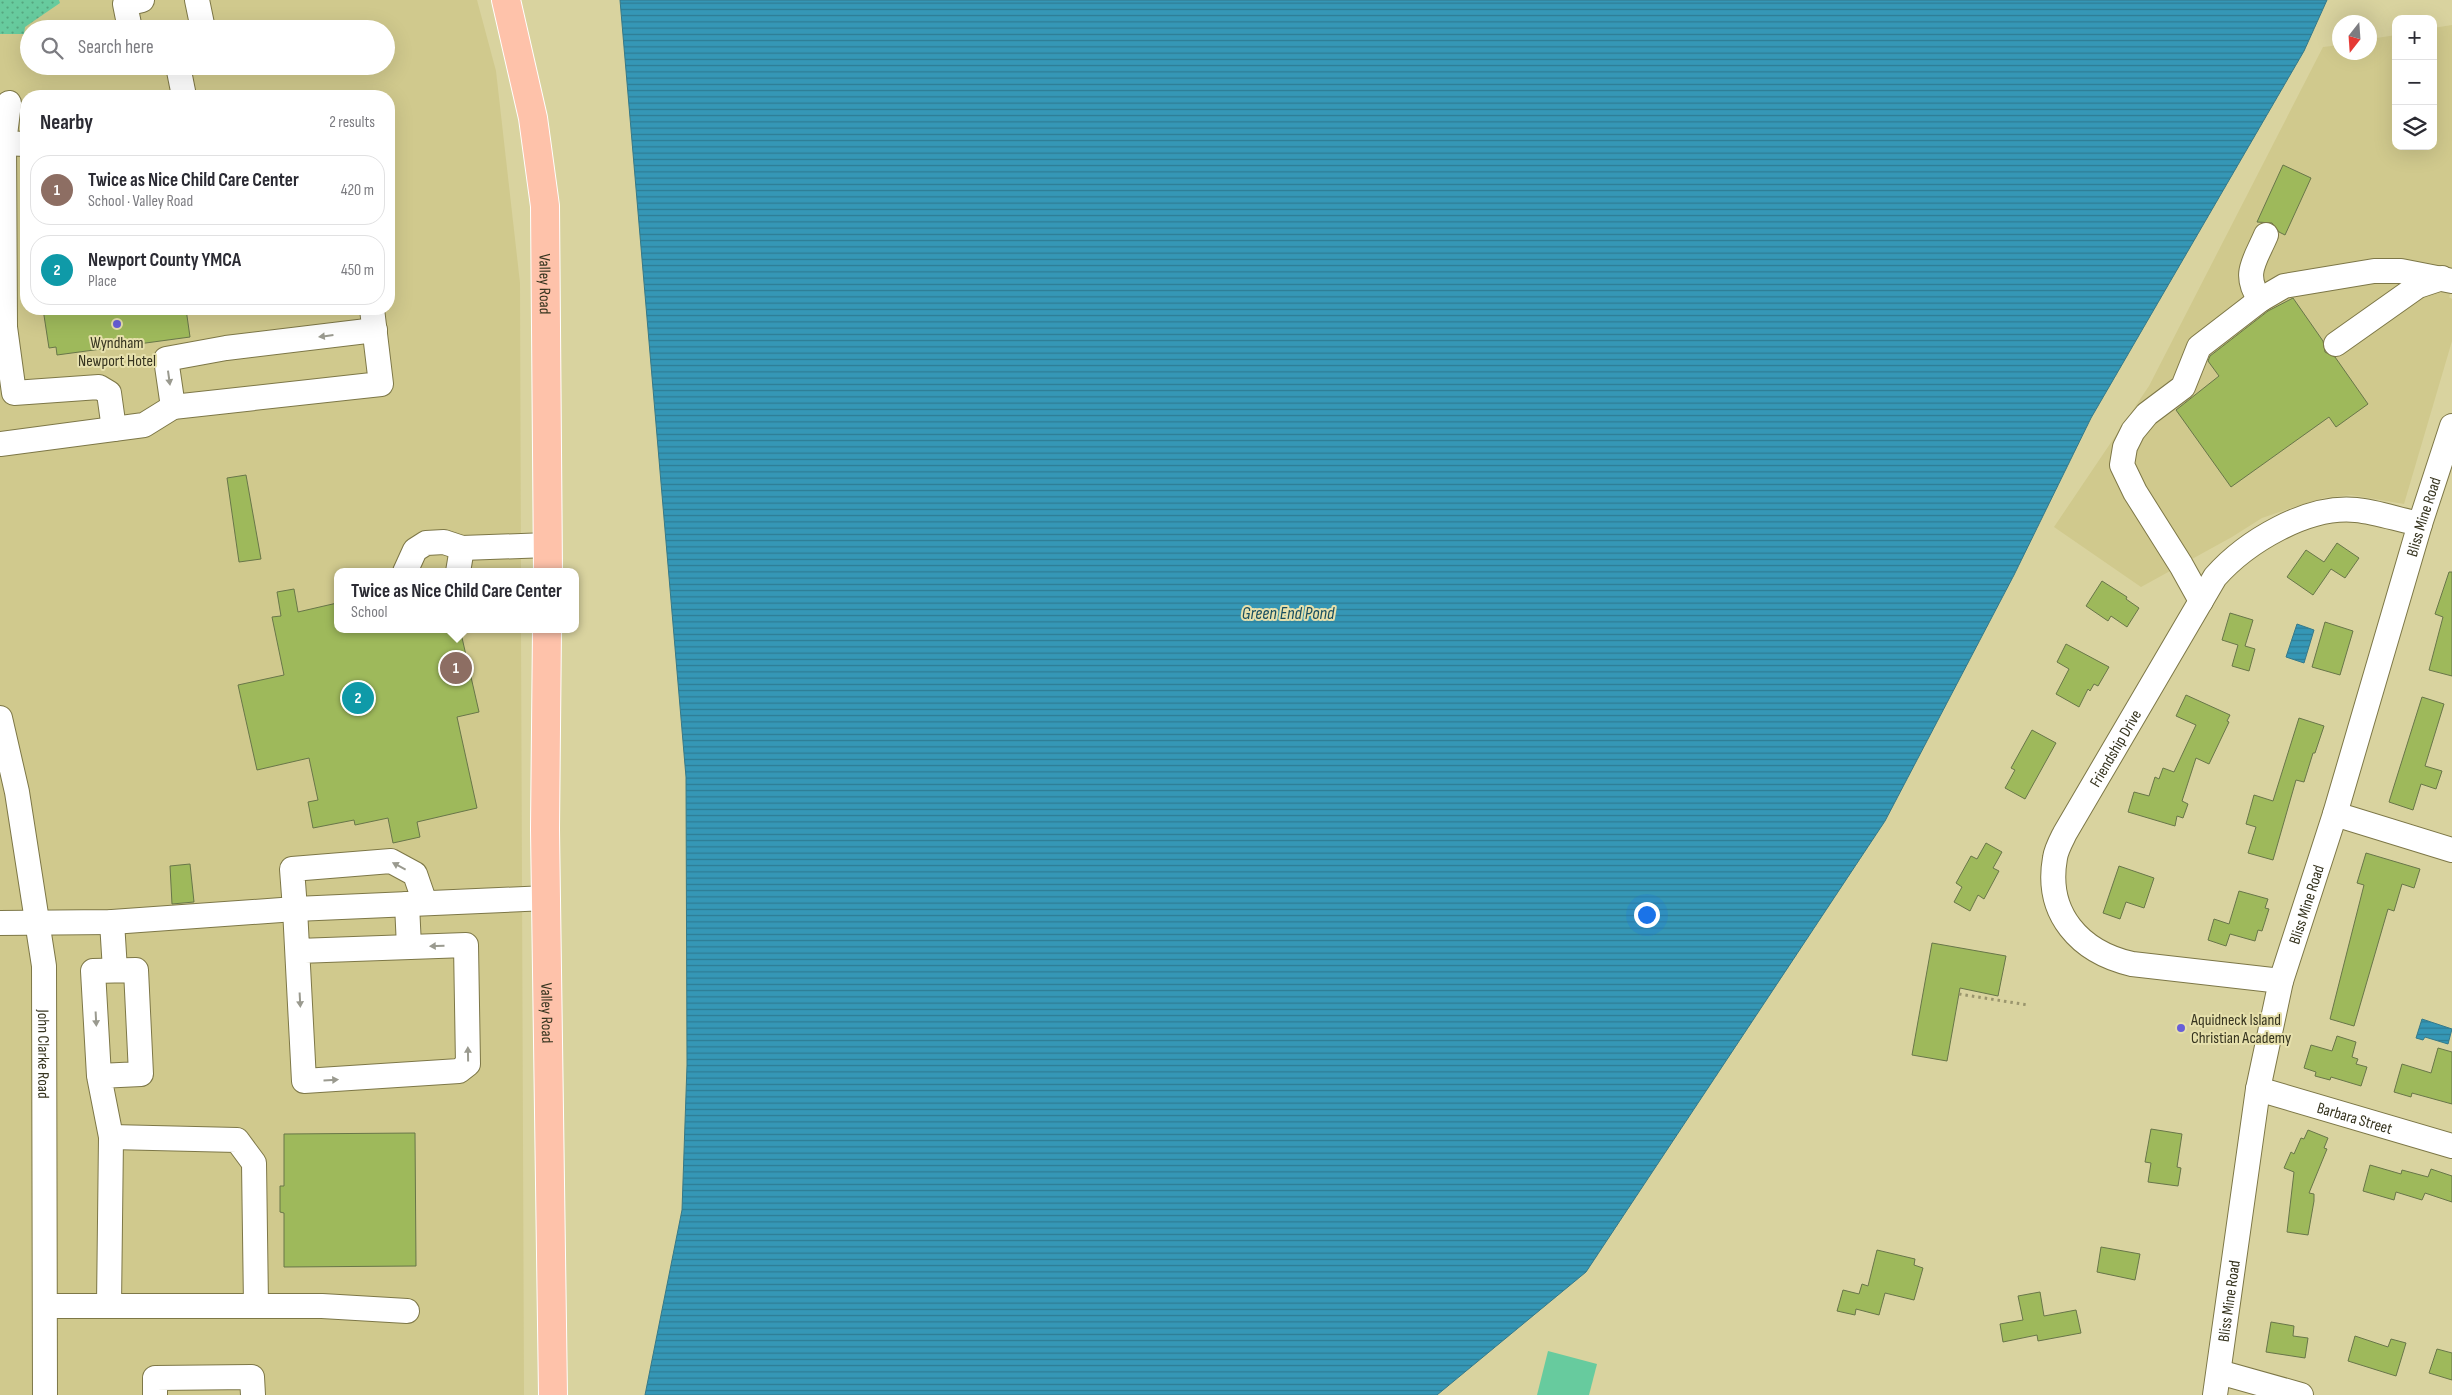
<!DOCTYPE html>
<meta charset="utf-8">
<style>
body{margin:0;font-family:"Sofia Sans Condensed",sans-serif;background:#f7f7f7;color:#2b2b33}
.controls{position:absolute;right:15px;top:15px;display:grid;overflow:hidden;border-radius:10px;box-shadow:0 5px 20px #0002}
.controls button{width:45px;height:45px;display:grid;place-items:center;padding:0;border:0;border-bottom:1px solid #e1e1e2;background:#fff;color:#2b2b33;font:25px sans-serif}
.compass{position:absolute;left:2332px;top:15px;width:45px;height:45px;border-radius:50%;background:#fff;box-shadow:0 5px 20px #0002;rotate:197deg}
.you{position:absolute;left:1646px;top:914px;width:18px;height:18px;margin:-12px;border:4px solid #fff;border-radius:50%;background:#1a73e8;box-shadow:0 0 0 8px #1a73e833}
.badge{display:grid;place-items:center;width:32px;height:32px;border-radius:50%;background:#2563eb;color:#fff;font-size:16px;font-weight:700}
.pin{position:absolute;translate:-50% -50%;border:2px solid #fff;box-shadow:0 1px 5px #0006}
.popup{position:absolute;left:334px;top:568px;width:245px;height:65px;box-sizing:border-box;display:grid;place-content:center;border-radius:10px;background:#fff;filter:drop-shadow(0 1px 4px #0005);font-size:16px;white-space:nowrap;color:#7c7c81}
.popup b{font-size:19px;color:#2b2b33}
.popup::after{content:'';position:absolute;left:50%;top:100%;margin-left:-10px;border:10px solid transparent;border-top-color:#fff}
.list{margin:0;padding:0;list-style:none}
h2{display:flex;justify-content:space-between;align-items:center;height:65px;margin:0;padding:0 20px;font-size:21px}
h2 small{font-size:16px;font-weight:400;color:#7c7c81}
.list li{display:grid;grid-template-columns:32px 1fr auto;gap:15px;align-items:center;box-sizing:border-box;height:70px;margin:0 10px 10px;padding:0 10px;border:1px solid #e1e1e2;border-radius:20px}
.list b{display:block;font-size:19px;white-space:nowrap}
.list p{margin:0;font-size:16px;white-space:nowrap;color:#7c7c81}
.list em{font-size:16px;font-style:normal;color:#7c7c81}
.icon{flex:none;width:28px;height:28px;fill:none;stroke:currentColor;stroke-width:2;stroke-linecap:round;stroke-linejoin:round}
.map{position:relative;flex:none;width:2452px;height:1395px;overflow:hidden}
.search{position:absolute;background:#fff;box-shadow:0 5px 20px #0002;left:20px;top:20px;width:375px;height:55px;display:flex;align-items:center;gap:12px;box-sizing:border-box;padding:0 18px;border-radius:28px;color:#7c7c81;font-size:19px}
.panel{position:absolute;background:#fff;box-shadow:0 5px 20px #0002;left:20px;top:90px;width:375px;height:225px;border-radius:20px}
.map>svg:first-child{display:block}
</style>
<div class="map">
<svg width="2452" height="1395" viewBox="0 0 2452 1395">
<defs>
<pattern id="grass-dots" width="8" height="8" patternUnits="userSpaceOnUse" patternTransform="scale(1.25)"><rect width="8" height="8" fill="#67cb9e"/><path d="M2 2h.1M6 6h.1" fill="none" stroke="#56a680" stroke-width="1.8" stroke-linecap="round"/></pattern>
<pattern id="water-rules" width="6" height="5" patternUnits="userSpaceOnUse" patternTransform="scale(1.25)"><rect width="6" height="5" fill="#3597b6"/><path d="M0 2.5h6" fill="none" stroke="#2e7c93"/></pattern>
</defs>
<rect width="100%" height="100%" fill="#d9d39f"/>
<g fill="#d0c98d" fill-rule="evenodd">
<path d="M0,0H477L496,71L520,283L521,572H337V629H521L524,1395H0ZM29,29H386V66H29ZM26,96H389V309H26Z"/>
<path d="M2452,25V289L2449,297L2452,299V341L2404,504L2351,495L2323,498L2294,507L2262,518L2232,537L2141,587L2054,527L2149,386L2323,47L2339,45L2340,52H2370V39L2396,35V146H2433V28Z"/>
</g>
<path fill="url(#grass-dots)" d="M0,0H59L60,3L25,27L24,34H0Z"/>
<path fill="#67cb9e" d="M1548,1351L1597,1364L1589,1395H1537Z"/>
<g fill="url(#water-rules)" stroke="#357989">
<path d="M620,0H2327L2304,51L2091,418L2014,575L1885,821L1586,1272L1437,1395H645L682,1210L687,1065L686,777Z"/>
<path d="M2297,624L2314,630L2304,663L2286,657Z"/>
<path d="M2422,1019L2452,1029L2448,1044L2425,1037L2423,1040L2416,1038Z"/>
</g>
<g fill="#9eb95b" stroke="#687649">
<path d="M2283,165L2311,178L2285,235L2279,232L2272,223L2257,222Z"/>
<path d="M2293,298L2323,341L2325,352L2335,357L2368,404L2336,427L2329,417L2231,487L2176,410L2219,376L2208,361L2210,356L2268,311Z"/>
<path d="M43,309H186L190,337L57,355L56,347L49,348Z"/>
<path d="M246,475L261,559L239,562L227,478Z"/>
<path d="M2337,543L2359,558L2345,578L2331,569L2313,595L2287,577L2306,550L2324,562Z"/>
<path d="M2449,572H2452V676L2429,670L2443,617L2435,614Z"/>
<path d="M2102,581L2127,597L2126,599L2139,608L2127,627L2111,616L2108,621L2086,606Z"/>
<path d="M294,589L298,612L337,603V629H460L479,712L457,717L477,808L417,822L420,837L393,843L388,818L355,825L354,820L313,828L308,802L318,800L309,758L257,770L238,685L284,675L272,617L281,616L277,592Z"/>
<path d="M2230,613L2253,620L2245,646L2255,649L2249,671L2232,666L2238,645L2222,640Z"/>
<path d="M2325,622L2353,631L2340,675L2312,667Z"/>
<path d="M2066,644L2109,667L2098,686L2094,684L2090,691L2088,689L2079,707L2056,694L2069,669L2057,662Z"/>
<path d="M2186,695L2230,715L2227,721L2229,722L2209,764L2196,758L2182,801L2188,804L2183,818L2177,816L2175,826L2128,812L2134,792L2149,796L2155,777L2159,779L2163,768L2174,772L2196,725L2176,716Z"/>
<path d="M2422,697L2444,704L2425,766L2442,771L2436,789L2421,784L2413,810L2389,802Z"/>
<path d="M2299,718L2324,726L2315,753H2313L2304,782L2296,780L2273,860L2248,853L2256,827L2246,824L2254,795L2273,801Z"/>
<path d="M2032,730L2056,743L2025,799L2005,788L2015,770L2011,768Z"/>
<path d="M1986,843L2002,852L1993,868L1999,871L1984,899L1978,895L1970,911L1954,902L1962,887L1956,883L1971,856L1977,859Z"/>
<path d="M2366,853L2420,869L2414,888L2402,884L2394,911L2388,909L2354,1026L2330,1019L2364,885L2357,883Z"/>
<path d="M190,864L194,902L172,904L170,866Z"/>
<path d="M2119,866L2154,878L2144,908L2126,902L2120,919L2103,913Z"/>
<path d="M2239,891L2268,899L2265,908L2269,909L2262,931L2258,930L2255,941L2230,934L2226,946L2208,940L2214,919L2229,924Z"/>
<path d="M1932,943L2006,956L1998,996L1960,988L1947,1061L1912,1055Z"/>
<path d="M2337,1036L2356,1042L2352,1057L2358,1059L2356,1064L2367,1067L2361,1086L2331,1077L2330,1080L2315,1076L2316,1072L2304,1068L2311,1045L2332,1051Z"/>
<path d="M2438,1048L2452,1052V1104L2412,1093L2411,1097L2394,1092L2402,1064L2431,1073Z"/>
<path d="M2151,1129L2182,1134L2177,1167L2181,1168L2178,1186L2148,1182L2151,1163L2145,1162Z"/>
<path d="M2308,1130L2328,1138L2324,1148L2327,1149L2309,1193L2314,1194V1201L2308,1235L2287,1232L2294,1172L2284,1168L2291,1152L2294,1154L2301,1138L2304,1139Z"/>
<path d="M415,1133L416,1266L284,1267V1213L280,1212V1186H284V1134Z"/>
<path d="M2370,1165L2401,1174L2402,1170L2428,1177L2431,1169L2452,1176V1202L2425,1193L2422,1200L2396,1192L2394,1200L2363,1191Z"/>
<path d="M2101,1247L2140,1254L2135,1280L2097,1272Z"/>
<path d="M1877,1250L1915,1259L1914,1265L1923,1268L1914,1300L1885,1293L1879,1315L1856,1309L1855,1315L1837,1311L1843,1290L1859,1294L1862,1284L1868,1286Z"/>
<path d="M2040,1292L2044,1316L2076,1310L2081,1333L2038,1341L2037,1335L2003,1342L2000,1324L2023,1320L2018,1296Z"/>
<path d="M2271,1322L2294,1326L2293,1336L2308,1338L2305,1358L2266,1352Z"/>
<path d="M2355,1336L2388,1347L2391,1339L2406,1343L2396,1376L2348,1361Z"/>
<path d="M2437,1349L2452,1353V1380L2429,1373Z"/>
</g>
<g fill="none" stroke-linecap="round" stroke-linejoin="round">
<g stroke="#7d7747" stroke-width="26">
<g id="minor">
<path d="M197,0L203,29"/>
<path d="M130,29L125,4L142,0"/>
<path d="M178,66L184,96"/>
<path d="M9,103L4,143L5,327L14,393L99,387L109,393L114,429"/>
<path d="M0,143L26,144"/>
<path d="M2260,300C2242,274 2255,261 2266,235"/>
<path d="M2336,344L2418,286L2442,278"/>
<path d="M173,407L166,359L226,348L375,330"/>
<path d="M0,444L144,425L173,407L381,384L372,309"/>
<path d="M405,572L415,550L426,543L444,542L462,548L548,545"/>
<path d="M458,572L462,548"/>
<path d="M2201,601L2181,565L2135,492L2122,465L2125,447L2133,431L2147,414L2183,387L2199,347L2260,300L2284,286L2374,271H2401L2452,281"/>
<path id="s1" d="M0,718L17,792L44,966L45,1395"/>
<path d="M2335,814L2452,850"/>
<path d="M407,904L409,947"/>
<path d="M112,922L115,970"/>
<path d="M0,923L112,922L295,909L292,869L391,861L415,874L425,903"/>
<path d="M298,951L466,945L468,1064L459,1071L304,1081L295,909L547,898"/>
<path id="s2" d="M2281,981L2132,964C2080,952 2045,914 2055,858C2056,850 2061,841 2065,833L2215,577C2246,542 2307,505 2356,510C2377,512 2399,520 2420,524"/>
<path d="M99,1076L141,1074L136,970L93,971L99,1076L111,1137L237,1140L254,1163L256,1305"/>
<path id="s3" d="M2258,1089L2452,1146"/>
<path d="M109,1305L111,1137"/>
<path d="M45,1306H322L407,1311"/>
<path d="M2219,1372L2301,1395"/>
<path d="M155,1395V1378L252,1377L253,1395"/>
<path id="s4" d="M2215,1395L2258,1089L2281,981L2335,814L2420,524L2452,426"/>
</g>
</g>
<g stroke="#fff" stroke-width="30">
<g id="major">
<path id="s5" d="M506,0L533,118L545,206L548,572"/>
<path id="s6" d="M547,629L545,829L553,1395"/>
</g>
</g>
<path stroke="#9a956d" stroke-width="3" stroke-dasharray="2.5 4" stroke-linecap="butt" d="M1959,994L2028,1005"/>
<use href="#minor" stroke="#fff" stroke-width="24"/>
<use href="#major" stroke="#fec2aa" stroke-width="28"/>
</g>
<defs><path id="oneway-solid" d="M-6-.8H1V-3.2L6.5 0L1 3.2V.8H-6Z" transform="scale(1.25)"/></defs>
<g fill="#9a9a8f">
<use href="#oneway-solid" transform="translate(326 336) rotate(173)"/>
<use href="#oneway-solid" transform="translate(169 378) rotate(82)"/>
<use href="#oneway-solid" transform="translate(399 866) rotate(-152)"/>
<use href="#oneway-solid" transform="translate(437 946) rotate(178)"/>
<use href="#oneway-solid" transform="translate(300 1000) rotate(87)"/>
<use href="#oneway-solid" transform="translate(96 1019) rotate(87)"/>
<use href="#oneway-solid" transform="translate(468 1054) rotate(-91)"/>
<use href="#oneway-solid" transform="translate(331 1080) rotate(-3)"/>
</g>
<g fill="#685fd8" stroke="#e6e0ac" stroke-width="2">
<circle cx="117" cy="324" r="5"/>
<circle cx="2181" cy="1028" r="5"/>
</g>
<g text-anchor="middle" stroke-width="4" stroke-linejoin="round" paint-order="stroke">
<g font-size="16" fill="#36341f" stroke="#e6e0ac">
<text dy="6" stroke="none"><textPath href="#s5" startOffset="288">Valley Road</textPath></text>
<text dy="6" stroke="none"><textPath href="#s4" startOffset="905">Bliss Mine Road</textPath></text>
<text dy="6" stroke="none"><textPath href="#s2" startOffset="422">Friendship Drive</textPath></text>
<text dy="6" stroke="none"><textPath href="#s4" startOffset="500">Bliss Mine Road</textPath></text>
<text dy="6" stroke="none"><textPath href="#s6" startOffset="384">Valley Road</textPath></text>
<text dy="6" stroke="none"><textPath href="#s1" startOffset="340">John Clarke Road</textPath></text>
<text dy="6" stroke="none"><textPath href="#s3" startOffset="101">Barbara Street</textPath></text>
<text dy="6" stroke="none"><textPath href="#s4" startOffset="95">Bliss Mine Road</textPath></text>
</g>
<g font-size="16" fill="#36341f" stroke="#e6e0ac">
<text x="117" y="348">Wyndham<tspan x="117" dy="18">Newport Hotel</tspan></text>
<text x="2191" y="1025" text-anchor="start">Aquidneck Island<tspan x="2191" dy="18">Christian Academy</tspan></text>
</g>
<g font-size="18" font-style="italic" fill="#184e5f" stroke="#e6e0ac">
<text x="1288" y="619">Green End Pond</text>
</g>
</g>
</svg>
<div class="controls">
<button>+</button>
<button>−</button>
<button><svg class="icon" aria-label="layers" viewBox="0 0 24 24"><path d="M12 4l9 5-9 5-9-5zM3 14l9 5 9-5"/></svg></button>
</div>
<svg class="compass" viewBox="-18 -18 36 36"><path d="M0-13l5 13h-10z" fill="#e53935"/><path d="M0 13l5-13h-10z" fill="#7c7c81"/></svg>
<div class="you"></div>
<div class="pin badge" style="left:456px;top:668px;background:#8d6e63">1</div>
<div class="popup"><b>Twice as Nice Child Care Center</b>School</div>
<div class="pin badge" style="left:358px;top:698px;background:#0f9aa8">2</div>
<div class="search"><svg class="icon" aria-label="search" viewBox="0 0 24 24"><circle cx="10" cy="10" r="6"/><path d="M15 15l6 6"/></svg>Search here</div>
<section class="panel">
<h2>Nearby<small>2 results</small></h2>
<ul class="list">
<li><span class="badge" style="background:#8d6e63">1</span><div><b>Twice as Nice Child Care Center</b><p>School · Valley Road</p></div><em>420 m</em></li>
<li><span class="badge" style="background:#0f9aa8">2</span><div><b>Newport County YMCA</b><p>Place</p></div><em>450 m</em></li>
</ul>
</section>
</div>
